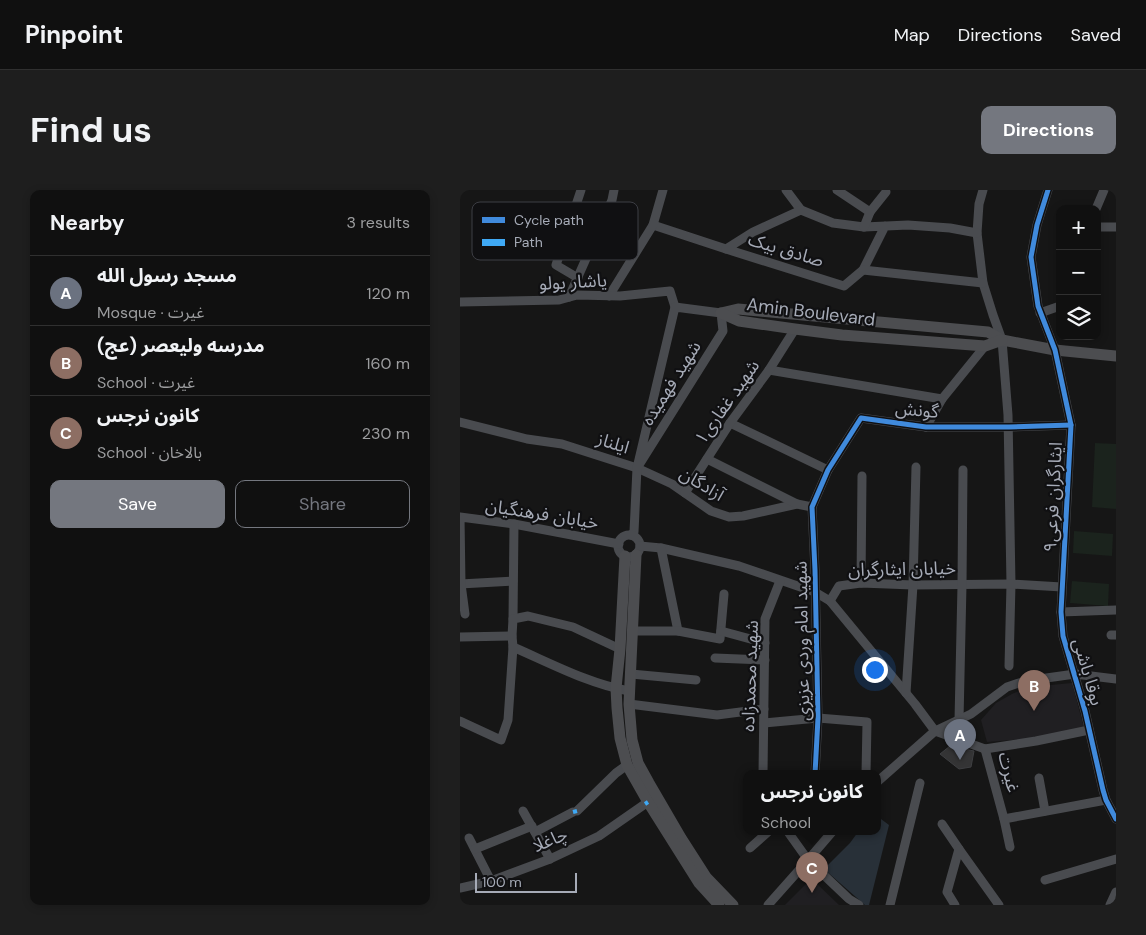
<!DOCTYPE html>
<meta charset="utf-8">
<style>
body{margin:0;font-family:"DM Sans","Noto Sans Arabic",sans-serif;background:#1e1e1e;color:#f1f3f6}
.controls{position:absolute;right:15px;top:15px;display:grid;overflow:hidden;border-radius:10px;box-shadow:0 2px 8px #0003}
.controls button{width:45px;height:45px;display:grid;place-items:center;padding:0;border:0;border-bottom:1px solid #303030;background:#101010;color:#f1f3f6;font:25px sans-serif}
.scale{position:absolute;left:15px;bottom:12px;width:102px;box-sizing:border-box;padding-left:5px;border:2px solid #a6abb7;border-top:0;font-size:14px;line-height:18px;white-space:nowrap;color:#a6abb7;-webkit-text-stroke:4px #101012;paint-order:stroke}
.you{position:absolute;left:414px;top:479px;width:18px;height:18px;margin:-12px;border:4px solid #fff;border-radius:50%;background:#1a73e8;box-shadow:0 0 0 8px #1a73e833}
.badge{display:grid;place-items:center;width:32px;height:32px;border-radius:50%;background:#74777f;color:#fff;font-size:16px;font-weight:700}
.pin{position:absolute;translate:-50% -41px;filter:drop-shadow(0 1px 2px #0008)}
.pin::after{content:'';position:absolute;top:26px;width:18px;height:15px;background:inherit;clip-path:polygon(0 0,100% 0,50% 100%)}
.popup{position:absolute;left:283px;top:580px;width:138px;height:65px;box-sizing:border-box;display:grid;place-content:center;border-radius:10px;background:#101010;filter:drop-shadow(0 1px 4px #0005);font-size:16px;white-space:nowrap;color:#9c9d9f}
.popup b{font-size:19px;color:#f1f3f6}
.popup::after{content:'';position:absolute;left:50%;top:100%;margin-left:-10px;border:10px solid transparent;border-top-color:#101010}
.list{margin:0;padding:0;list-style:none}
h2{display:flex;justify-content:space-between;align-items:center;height:65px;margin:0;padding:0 20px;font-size:21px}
h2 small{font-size:16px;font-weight:400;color:#9c9d9f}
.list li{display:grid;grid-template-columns:32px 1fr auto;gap:15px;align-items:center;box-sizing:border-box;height:70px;padding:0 20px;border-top:1px solid #303030}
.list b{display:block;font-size:19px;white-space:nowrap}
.list p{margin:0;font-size:16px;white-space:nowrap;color:#9c9d9f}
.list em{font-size:16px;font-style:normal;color:#9c9d9f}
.actions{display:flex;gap:10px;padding:15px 20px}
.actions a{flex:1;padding:11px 0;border:1px solid #74777f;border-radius:10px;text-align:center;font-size:18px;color:#74777f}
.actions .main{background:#74777f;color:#fff}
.icon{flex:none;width:28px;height:28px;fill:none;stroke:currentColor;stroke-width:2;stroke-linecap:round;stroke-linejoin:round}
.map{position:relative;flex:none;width:656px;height:715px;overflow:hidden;border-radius:10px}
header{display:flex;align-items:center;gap:30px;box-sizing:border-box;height:70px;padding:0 25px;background:#101010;border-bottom:1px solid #303030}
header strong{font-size:24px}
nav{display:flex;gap:28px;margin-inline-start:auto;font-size:18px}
.intro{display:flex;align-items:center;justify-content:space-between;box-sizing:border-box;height:120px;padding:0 30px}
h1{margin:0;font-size:35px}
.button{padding:12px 22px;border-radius:10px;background:#74777f;color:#fff;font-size:18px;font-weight:700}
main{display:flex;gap:30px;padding:0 30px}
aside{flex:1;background:#101010;border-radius:10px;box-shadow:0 2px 8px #0003}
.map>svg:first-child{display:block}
</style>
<header>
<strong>Pinpoint</strong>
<nav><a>Map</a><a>Directions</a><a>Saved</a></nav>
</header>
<div class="intro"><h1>Find us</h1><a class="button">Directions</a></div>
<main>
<aside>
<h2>Nearby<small>3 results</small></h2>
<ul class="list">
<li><span class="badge" style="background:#6b7280">A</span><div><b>مسجد رسول الله</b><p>Mosque · غیرت</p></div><em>120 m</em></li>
<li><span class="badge" style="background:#8d6e63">B</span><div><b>مدرسه ولیعصر (عج)</b><p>School · غیرت</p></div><em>160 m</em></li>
<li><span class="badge" style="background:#8d6e63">C</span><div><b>کانون نرجس</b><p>School · بالاخان</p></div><em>230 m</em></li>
</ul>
<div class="actions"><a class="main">Save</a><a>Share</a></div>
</aside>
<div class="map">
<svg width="656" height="715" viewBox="0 0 656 715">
<rect width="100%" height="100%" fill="#161616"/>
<g fill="#201f22">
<path d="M612,493L624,538L566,549L527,552L521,530L536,513L552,504L569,497Z"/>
<path d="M349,691L355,692L379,715H325Z"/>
</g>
<g fill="#1b231d">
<path d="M635,253L656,254V319L632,317Z"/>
<path d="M614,341L653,344L652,366L613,363Z"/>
<path d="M612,391L649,394L648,416L610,413Z"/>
</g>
<path fill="#283038" d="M417,626L429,635L409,715H405L364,679L390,653L398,642H417Z"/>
<path fill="#343435" stroke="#3e3f42" d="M490,556L514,561L511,577L499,579L480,564Z"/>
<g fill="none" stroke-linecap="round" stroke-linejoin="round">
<g stroke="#494b4f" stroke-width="9">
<path d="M326,0L341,20"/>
<path d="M377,0L410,22"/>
<path d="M523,0L519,14L517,43L523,93L533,125L542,150L548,225L551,394L549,476"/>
<path d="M588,0L577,35L571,67L578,116L595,160L611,235L601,422L603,446L625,521L643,600L646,610L656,629"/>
<path d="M636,19L644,0"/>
<path d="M193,35L266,59"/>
<path d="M425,36L403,80L384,96L266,59L293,42L341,20L373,33L404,37L448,35L490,38L517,43"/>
<path d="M404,37L410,22L426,2"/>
<path d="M637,37H656"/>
<path d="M403,80L523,93"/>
<path d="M118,88L96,75L121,0"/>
<path d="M149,106L193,35L203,0"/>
<path d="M109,107L152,10L154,0"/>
<path d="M0,112L99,110L117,105L160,106L210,101L215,117"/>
<path d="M580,123L600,116"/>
<path d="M309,180L482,209"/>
<path d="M0,232L67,249L102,254L177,278L212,294L251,321L269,327L283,326L337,314L352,317"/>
<path d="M270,233L368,280"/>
<path d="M466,237L482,209L525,156"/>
<path d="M247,269L337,314"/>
<path d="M225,303L270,233L309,180L335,139"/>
<path d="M171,345L174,342L177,278L215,117L261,123L263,141L177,278"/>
<circle cx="169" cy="356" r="11"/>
<path d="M180,356L201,358L279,376L355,402L370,411L379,396L401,393L453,395L551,394L602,397"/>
<path d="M201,358L218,441"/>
<path d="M401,393L402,286"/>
<path d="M0,394L53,391"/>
<path d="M370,411L455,514L475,541L525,559"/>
<path d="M601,422L656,420"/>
<path d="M5,424L1,394L0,327L54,334L159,354"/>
<path d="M53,429L54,334"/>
<path d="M172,441H218L260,449L264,404"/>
<path d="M261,441L305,453"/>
<path d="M651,445H656"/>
<path d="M0,447L52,446"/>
<path d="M53,457C90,473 129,494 169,501"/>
<path d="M255,468L305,470"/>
<path d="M171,484L236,490"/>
<path d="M446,503L453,395L456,277"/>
<path d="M169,514L257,525L304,519"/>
<path d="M499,530L502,395L503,280"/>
<path d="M0,531L41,550L48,530L53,457L52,446L53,429L68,426L113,437L160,459"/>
<path d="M304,533L358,528L407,532L406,584"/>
<path d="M303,584L305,429L320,391"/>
<path d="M355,584L358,528L355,380L352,317L368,280L401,228L466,237H549L611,235"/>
<path d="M579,588L585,621"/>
<path d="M417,592L475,541L511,524L547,497L565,491L615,484L656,489"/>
<path d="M63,621L90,669"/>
<path d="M117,621L156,583L167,575"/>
<path d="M544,629L646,610"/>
<path d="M482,634L499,659"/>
<path d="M75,642L113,622"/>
<path d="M328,642L348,670L389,709L399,715"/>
<path d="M9,648L31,691"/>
<path d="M550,657L544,629L525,559L576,551L629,540"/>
<path d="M290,658L308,642"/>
<path d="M15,659L72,636"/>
<path d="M585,690L656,669"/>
<path d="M0,698L31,691L90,669L139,646L185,614"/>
<path d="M308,715L348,670L372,642"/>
<path d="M430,715L460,593"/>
<path d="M495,715L487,702L499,659L539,715"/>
<path d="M650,715L656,702"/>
</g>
<g stroke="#4c4d50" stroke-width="11">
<path d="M261,123L278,119L528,142L542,150L595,160L656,166"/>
<path d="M261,123L279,131L335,139L382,145L525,156L542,150"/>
<path d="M176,365L169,514L172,550L178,573L189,593L221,648L246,687L273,715"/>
<path d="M165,366L160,459L156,498L157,518L160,548L167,575L188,612L239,693L259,715"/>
</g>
<g stroke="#3fa9f5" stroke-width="4" stroke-dasharray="8 4" stroke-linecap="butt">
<path d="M185,614L188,612"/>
<path d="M113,622L117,621"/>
</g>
<g stroke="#101012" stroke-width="8">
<g id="cycleway">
<path d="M588,0L577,35L571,67L578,116L595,160L611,235L601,422L603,446L625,521L643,600L646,610L656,629"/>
<path d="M355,584L358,528L355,380L352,317L368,280L401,228L466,237H549L611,235"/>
</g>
</g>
<use href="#cycleway" stroke="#408adc" stroke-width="5"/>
</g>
<g text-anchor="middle" stroke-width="4.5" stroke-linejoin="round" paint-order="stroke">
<g font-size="18" fill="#a6abb7" stroke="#101012">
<text transform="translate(326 60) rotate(17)" y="6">صادق بیک</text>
<text transform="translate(113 92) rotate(-3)" y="6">یاشار یولو</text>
<text transform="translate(351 122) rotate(7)" y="6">Amin Boulevard</text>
<text transform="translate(211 193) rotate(-58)" y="6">شهید فهمیده</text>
<text transform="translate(267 212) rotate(-55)" y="6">شهید غفاری۱</text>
<text transform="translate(457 220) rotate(5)" y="6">گونش</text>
<text transform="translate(153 253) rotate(18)" y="6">ایلناز</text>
<text transform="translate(242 294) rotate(31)" y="6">آزادگان</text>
<text transform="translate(593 307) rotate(-87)" y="6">ایثارگران فرعی۹</text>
<text transform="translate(82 324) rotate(9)" y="6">خیابان فرهنگیان</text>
<text transform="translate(442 379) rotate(-1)" y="6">خیابان ایثارگران</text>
<text transform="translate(342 451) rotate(-91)" y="6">شهید امام وردی عزیزی</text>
<text transform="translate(628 482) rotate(74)" y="6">بوقا باشی</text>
<text transform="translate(290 486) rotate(-88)" y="6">شهید محمدزاده</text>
<text transform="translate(549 582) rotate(76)" y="6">غیرت</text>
<text transform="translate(90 650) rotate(-23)" y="6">چاغلا</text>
</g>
</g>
<rect x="12" y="12" width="166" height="58" rx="8" fill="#101012" stroke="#3d3e44" stroke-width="1"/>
<rect x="22" y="27" width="23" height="6" fill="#408adc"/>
<rect x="22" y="49" width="23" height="7" fill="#3fa9f5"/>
<g font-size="14" fill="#a6abb7">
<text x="54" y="35">Cycle path</text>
<text x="54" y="57">Path</text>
</g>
</svg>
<div class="controls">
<button>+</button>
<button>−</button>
<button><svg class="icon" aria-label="layers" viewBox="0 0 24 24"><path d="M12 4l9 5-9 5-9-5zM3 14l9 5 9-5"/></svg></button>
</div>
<div class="scale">100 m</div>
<div class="you"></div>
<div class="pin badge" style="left:500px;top:570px;background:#6b7280">A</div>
<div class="pin badge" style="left:574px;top:521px;background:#8d6e63">B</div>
<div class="pin badge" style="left:352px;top:703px;background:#8d6e63">C</div>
<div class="popup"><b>کانون نرجس</b>School</div>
</div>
</main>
